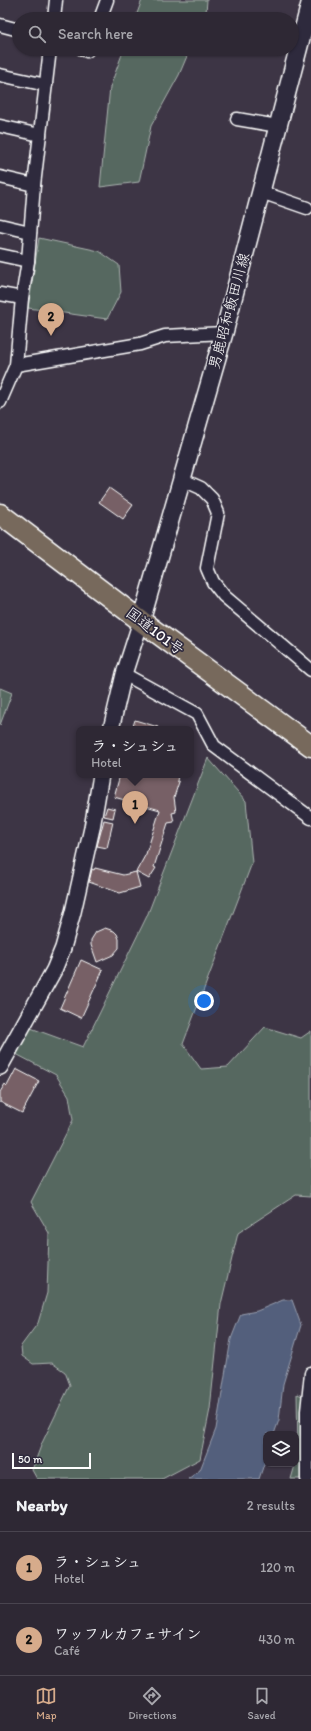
<!DOCTYPE html>
<meta charset="utf-8">
<style>
body{margin:0;font-family:Itim,"Klee One",sans-serif;background:#36303c;color:#f1f3f6}
.controls{position:absolute;right:12px;bottom:12px;display:grid;overflow:hidden;border-radius:8px;box-shadow:0 1px 3px #0004}
.controls button{width:36px;height:36px;display:grid;place-items:center;padding:0;border:0;border-bottom:1px solid #49444f;background:#2e2834;color:#f1f3f6;font:20px sans-serif}
.scale{position:absolute;left:12px;bottom:10px;width:79px;box-sizing:border-box;padding-left:4px;border:2px solid #fff;border-top:0;font-size:11px;line-height:14px;white-space:nowrap;color:#fff;-webkit-text-stroke:3px #2f2a3d;paint-order:stroke}
.you{position:absolute;left:204px;top:1001px;width:14px;height:14px;margin:-10px;border:3px solid #fff;border-radius:50%;background:#1a73e8;box-shadow:0 0 0 6px #1a73e833}
.badge{display:grid;place-items:center;width:26px;height:26px;border-radius:50%;background:#d6ab8b;color:#111;font-size:13px;font-weight:700}
.pin{position:absolute;translate:-50% -33px;filter:drop-shadow(0 1px 2px #0008)}
.pin::after{content:'';position:absolute;top:21px;width:14px;height:12px;background:inherit;clip-path:polygon(0 0,100% 0,50% 100%)}
.popup{position:absolute;left:76px;top:726px;width:118px;height:52px;box-sizing:border-box;display:grid;place-content:center;border-radius:8px;background:#2e2834;filter:drop-shadow(0 1px 3px #0005);font-size:13px;white-space:nowrap;color:#a7a6ac}
.popup b{font-size:15px;color:#f1f3f6}
.popup::after{content:'';position:absolute;left:50%;top:100%;margin-left:-8px;border:8px solid transparent;border-top-color:#2e2834}
.list{margin:0;padding:0;list-style:none}
h2{display:flex;justify-content:space-between;align-items:center;height:52px;margin:0;padding:0 16px;font-size:17px}
h2 small{font-size:13px;font-weight:400;color:#a7a6ac}
.list li{display:grid;grid-template-columns:26px 1fr auto;gap:12px;align-items:center;box-sizing:border-box;height:72px;padding:0 16px;border-top:1px solid #49444f}
.list b{display:block;font-size:15px;white-space:nowrap}
.list p{margin:0;font-size:13px;white-space:nowrap;color:#a7a6ac}
.list em{font-size:13px;font-style:normal;color:#a7a6ac}
.icon{flex:none;width:22px;height:22px;fill:none;stroke:currentColor;stroke-width:2;stroke-linecap:round;stroke-linejoin:round}
.map{position:relative;flex:none;width:311px;height:1479px;overflow:hidden}
.search{position:absolute;background:#2e2834;box-shadow:0 1px 3px #0004;left:12px;right:12px;top:12px;height:44px;display:flex;align-items:center;gap:10px;box-sizing:border-box;padding:0 14px;border-radius:22px;color:#a7a6ac;font-size:15px}
.sheet{height:196px;background:#2e2834}
nav{display:flex;justify-content:space-around;align-items:center;box-sizing:border-box;height:56px;border-top:1px solid #49444f;background:#2e2834;font-size:11px;color:#a7a6ac}
nav a{display:grid;justify-items:center;gap:2px}
nav .on{color:#d6ab8b}
.map>svg:first-child{display:block}
</style>
<div class="map">
<svg width="311" height="1479" viewBox="0 0 311 1479">
<rect width="100%" height="100%" fill="#3d3545"/>
<filter id="ink" filterUnits="userSpaceOnUse"><feTurbulence type="fractalNoise" baseFrequency=".025" numOctaves="2"/><feDisplacementMap in="SourceGraphic" scale="8" xChannelSelector="R" yChannelSelector="G"/><feConvolveMatrix kernelMatrix="1 2 1 2 8 2 1 2 1" color-interpolation-filters="sRGB"/></filter>
<g filter="url(#ink)">
<g fill="#576860" stroke="#abb4b0">
<path d="M142,0H207L206,13L203,19H135Z"/>
<path d="M124,49H190L179,75L151,126L139,182L100,187L110,87Z"/>
<path d="M39,238L99,251L119,265L121,292L107,319L28,308Z"/>
<path d="M0,688L12,693L0,725Z"/>
<path d="M208,758L246,801L252,863L183,1044L201,1069L228,1067L265,1027L301,1038L311,1031V1196L296,1195L238,1233L221,1304L210,1409L200,1459L162,1479H37L32,1470L42,1443L70,1385L65,1372L52,1363L33,1364L22,1356L21,1346L38,1323L47,1293L49,1233L31,1202L73,1120L69,1096L56,1075L16,1054L28,1027L83,1047L147,916Z"/>
<path d="M297,1394L311,1399V1479H291L298,1455Z"/>
</g>
<path fill="#535f7b" stroke="#989fb0" d="M283,1300H292L301,1325L283,1384L279,1420L274,1434H266V1458L259,1479H188L200,1470L216,1429L231,1339L241,1314L257,1311Z"/>
<g fill="#776166" stroke="#fff">
<path d="M109,488L133,505L123,519L99,502Z"/>
<path d="M135,720L158,727L157,729H132Z"/>
<path d="M120,775H178L177,781L179,782L174,797L176,812L172,813L174,822L168,823L154,867L156,868L149,879L136,872L146,854L160,810L114,797Z"/>
<path d="M107,807L115,809L113,818L104,816Z"/>
<path d="M104,820L113,822L107,848L97,846Z"/>
<path d="M95,868L123,875L136,872L140,887L120,893L89,882L92,869L94,870Z"/>
<path d="M105,928L114,931L117,934L119,939V948L113,955L97,962L91,945V940L96,932Z"/>
<path d="M81,960L103,970L81,1018L60,1008Z"/>
<path d="M16,1069L39,1081L22,1113L0,1102V1092L5,1084L7,1086Z"/>
</g>
<g fill="none" stroke-linecap="round" stroke-linejoin="round">
<g stroke="#fff" stroke-width="15">
<g id="minor">
<path d="M54,19L56,0"/>
<path d="M100,19L107,0"/>
<path d="M0,25L19,30"/>
<path d="M82,49L87,51L88,49"/>
<path d="M0,75L46,85"/>
<path d="M237,119L278,126"/>
<path d="M0,126L40,135"/>
<path d="M0,177L34,185"/>
<path d="M261,192L307,208"/>
<path d="M0,225L30,232"/>
<path d="M0,255L28,261"/>
<path d="M0,294L22,298"/>
<path d="M16,365L140,344L165,336L224,333"/>
<path d="M0,402L16,365L22,298L28,261L34,185L50,49"/>
<path d="M181,479L201,488L212,499L218,513L207,568L213,582L224,596L311,670"/>
<path d="M124,674L197,714L214,746L311,818"/>
<path d="M307,1479V1411L311,1373"/>
</g>
</g>
<g stroke="#fff" stroke-width="18">
<g id="tertiary">
<path d="M111,729L124,674L141,621"/>
<path d="M0,1067L54,970L63,948L73,912L92,828L101,775"/>
</g>
</g>
<g stroke="#fff" stroke-width="20">
<path id="secondary" d="M141,621L224,333L311,0"/>
</g>
<g stroke="#fff" stroke-width="23">
<path id="trunk" d="M0,514L141,621L311,746"/>
</g>
<use href="#minor" stroke="#2f2a3d" stroke-width="12"/>
<use href="#tertiary" stroke="#2f2a3d" stroke-width="15"/>
<use href="#secondary" stroke="#2f2a3d" stroke-width="17"/>
<use href="#trunk" stroke="#77695c" stroke-width="20"/>
</g>
</g>
<g text-anchor="middle" stroke-width="3.5" stroke-linejoin="round" paint-order="stroke">
<g font-size="15" fill="#fff" stroke="#2f2a3d">
<text transform="translate(229 311) rotate(-75)" y="5">男鹿昭和飯田川線</text>
<text transform="translate(155 631) rotate(37)" y="5">国道101号</text>
</g>
</g>
</svg>
<div class="controls">
<button><svg class="icon" aria-label="layers" viewBox="0 0 24 24"><path d="M12 4l9 5-9 5-9-5zM3 14l9 5 9-5"/></svg></button>
</div>
<div class="scale">50 m</div>
<div class="you"></div>
<div class="pin badge" style="left:135px;top:824px">1</div>
<div class="popup"><b>ラ・シュシュ</b>Hotel</div>
<div class="pin badge" style="left:51px;top:336px">2</div>
<div class="search"><svg class="icon" aria-label="search" viewBox="0 0 24 24"><circle cx="10" cy="10" r="6"/><path d="M15 15l6 6"/></svg>Search here</div>
</div>
<section class="sheet">
<h2>Nearby<small>2 results</small></h2>
<ul class="list">
<li><span class="badge">1</span><div><b>ラ・シュシュ</b><p>Hotel</p></div><em>120 m</em></li>
<li><span class="badge">2</span><div><b>ワッフルカフェサイン</b><p>Café</p></div><em>430 m</em></li>
</ul>
</section>
<nav>
<a class="on"><svg class="icon" aria-label="map" viewBox="0 0 24 24"><path d="M3 6l6-2 6 2 6-2v14l-6 2-6-2-6 2zM9 4v14M15 6v14"/></svg>Map</a>
<a><svg class="icon" aria-label="directions" viewBox="0 0 24 24"><path d="M12 3l9 9-9 9-9-9zM9 14v-3h6M13 9l2 2-2 2"/></svg>Directions</a>
<a><svg class="icon" aria-label="saved" viewBox="0 0 24 24"><path d="M7 4h10v16l-5-4-5 4z"/></svg>Saved</a>
</nav>
